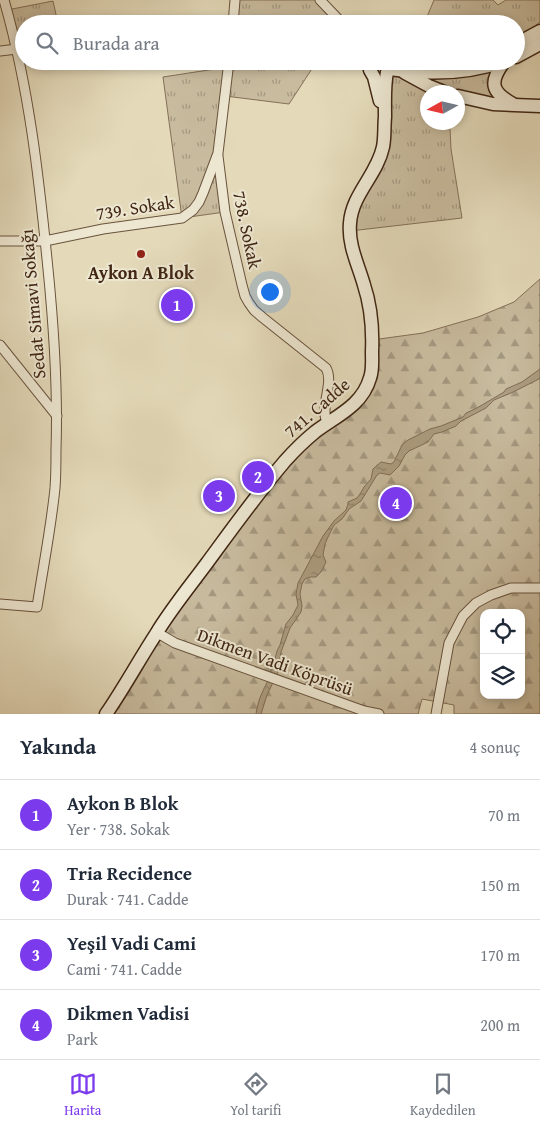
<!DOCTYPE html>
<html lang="tr">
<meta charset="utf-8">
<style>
body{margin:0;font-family:"Gentium Book Plus",serif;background:#f2f2f3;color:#1f2937}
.controls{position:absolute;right:15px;bottom:15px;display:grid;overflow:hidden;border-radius:10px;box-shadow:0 2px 8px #0003}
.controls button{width:45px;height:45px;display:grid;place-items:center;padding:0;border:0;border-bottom:1px solid #e0e1e3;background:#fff;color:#1f2937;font:25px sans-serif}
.compass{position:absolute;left:420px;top:85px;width:45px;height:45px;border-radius:50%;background:#fff;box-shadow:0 2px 8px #0003;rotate:262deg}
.you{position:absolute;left:269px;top:291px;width:18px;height:18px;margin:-12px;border:4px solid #fff;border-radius:50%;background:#1a73e8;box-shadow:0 0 0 8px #1a73e833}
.badge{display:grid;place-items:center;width:32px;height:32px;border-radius:50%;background:#7c3aed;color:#fff;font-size:16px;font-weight:700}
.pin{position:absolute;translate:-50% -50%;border:2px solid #fff;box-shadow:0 1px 5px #0006}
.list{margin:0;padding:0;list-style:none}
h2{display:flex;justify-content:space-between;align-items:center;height:65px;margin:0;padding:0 20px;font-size:21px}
h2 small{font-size:16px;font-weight:400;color:#747a83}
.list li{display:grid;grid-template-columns:32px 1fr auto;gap:15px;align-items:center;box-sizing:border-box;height:70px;padding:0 20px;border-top:1px solid #e0e1e3}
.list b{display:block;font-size:19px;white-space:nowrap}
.list p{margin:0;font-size:16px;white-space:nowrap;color:#747a83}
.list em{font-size:16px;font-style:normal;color:#747a83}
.icon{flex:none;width:28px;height:28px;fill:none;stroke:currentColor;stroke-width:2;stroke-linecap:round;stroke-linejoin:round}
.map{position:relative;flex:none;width:540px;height:714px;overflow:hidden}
.search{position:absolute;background:#fff;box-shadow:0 2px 8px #0003;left:15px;right:15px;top:15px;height:55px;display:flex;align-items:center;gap:12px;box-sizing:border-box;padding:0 18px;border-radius:28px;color:#747a83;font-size:19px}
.sheet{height:345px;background:#fff}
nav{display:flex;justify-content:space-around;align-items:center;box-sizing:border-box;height:70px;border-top:1px solid #e0e1e3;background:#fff;font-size:14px;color:#747a83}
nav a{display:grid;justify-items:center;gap:2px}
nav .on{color:#7c3aed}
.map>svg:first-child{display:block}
</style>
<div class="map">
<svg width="540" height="714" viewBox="0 0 540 714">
<defs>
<pattern id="grass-tufts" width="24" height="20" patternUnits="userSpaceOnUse" patternTransform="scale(1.25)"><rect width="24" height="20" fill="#c8bb9e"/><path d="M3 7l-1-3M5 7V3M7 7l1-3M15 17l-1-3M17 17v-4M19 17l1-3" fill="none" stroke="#a49880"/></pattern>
<pattern id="forest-firs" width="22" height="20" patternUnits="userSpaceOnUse" patternTransform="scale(1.25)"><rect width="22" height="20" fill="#c8bb9e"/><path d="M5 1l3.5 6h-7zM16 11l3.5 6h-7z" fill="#a49880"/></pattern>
<pattern id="water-ripples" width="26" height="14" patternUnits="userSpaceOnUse" patternTransform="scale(1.25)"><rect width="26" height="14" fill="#ac9d81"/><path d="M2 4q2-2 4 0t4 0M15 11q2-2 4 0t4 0" fill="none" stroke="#8d8068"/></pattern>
</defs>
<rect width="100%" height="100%" fill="#e4daba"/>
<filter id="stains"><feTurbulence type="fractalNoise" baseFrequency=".004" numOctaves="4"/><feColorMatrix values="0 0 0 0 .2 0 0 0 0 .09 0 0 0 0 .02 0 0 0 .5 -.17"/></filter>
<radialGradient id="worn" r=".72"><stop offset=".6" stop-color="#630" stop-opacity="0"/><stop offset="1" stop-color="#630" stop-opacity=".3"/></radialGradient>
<g fill="url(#grass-tufts)" stroke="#847058">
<path d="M235,0H320L342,24H233Z"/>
<path d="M434,0H493L498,5L506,0H540V22L524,35L516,37V24H424Z"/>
<path d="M53,1L57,19L55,24H24V41L15,43L7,10Z"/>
<path d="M229,61H317L289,104L225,96L218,153L225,212L182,218L163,77L228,67Z"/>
<path d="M495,65L494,84L515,105L458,92H428V122L447,123L450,129L451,149L462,218L350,231L374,171L387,72Z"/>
</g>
<path fill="url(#forest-firs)" stroke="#847058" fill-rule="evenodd" d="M540,279V714H454V705L422,699L418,714H379L358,710L357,714H106L264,485L363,394L372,340L423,333L478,317L514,302ZM484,613H521V695H484Z"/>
<path fill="url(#water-ripples)" stroke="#816d55" d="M540,369V377L539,379L511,393L494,400L486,408L461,421L456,426L442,432L434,434L428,442L409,451L405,455L399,466L390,475L380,473L377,475L361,501L349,509L342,519L334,525L328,537L325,544L323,555L326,562L321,572L316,577H310L305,579L302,584L300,594L302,606L301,612L290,628L281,652L278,672L267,695L261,714H256C257,707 259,699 262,693C265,686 271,676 271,669L273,667L277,651L280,645L286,624L293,615L298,605L296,594L298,583L323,536L334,521L346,510L348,504V502L357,498L360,494L364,487L371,479L373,469L381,462L391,464L394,462L402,445L408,440L430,429L441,426L463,417L466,413L477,408L504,392L506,389L522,382Z"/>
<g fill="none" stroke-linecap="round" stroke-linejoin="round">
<g stroke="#69533d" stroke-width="11">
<g id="street">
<path d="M320,0L343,24"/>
<path d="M233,24L235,0"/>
<path d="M0,51L17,49"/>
<path d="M218,156L225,212L242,285L245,296L249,303L254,310L262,317L326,368C334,382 321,403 326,420L329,423"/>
<path d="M0,241H45L103,229L182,218L193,210L199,202L203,193L218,153L229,61"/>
<path d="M0,345L57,416"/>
<path d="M0,604L37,607C43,568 51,528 55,488C56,475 56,462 56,450C58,389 54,329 48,269C39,178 29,87 4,0"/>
<path d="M156,632L175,643L364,711L379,714"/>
<path d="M436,714L449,643L463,616L476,603L491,595L511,588H540"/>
</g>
</g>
<g stroke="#402613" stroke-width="15">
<g id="secondary">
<path d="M516,44L540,31"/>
<path d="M516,57L540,44"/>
<path d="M434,61H443"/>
<path d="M504,62C489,82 491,92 513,104"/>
<path d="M390,69C428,75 468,74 505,61"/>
<path d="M370,70L374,77L380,101"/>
<path d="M405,73L429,86L444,92"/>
<path d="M458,96L493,104L540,106"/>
<path d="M106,714C124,688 139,660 156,634C171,609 190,586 207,563C232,529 257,494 285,461C294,451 304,441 315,432C336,416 362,406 370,378C373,370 372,361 372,352C373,329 371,306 364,285C358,264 348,245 350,223C352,194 377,175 383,147C385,137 384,127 385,117C385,102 384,87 387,72"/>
</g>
</g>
<use href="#street" stroke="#ede7d2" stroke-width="9"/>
<use href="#secondary" stroke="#ede7d2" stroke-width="12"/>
</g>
<circle fill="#8f2418" stroke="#ede7d2" stroke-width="2" cx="141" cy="254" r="5"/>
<g text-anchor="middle" stroke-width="4" stroke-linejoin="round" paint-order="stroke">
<g font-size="18" fill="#402613" stroke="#ede7d2">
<text transform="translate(135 208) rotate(-9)" y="6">739. Sokak</text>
<text transform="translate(247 230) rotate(78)" y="6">738. Sokak</text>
<text transform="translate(33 304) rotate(-95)" y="6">Sedat Simavi Sokağı</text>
<text transform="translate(317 408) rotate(-41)" y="6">741. Cadde</text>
<text transform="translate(275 662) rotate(20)" y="6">Dikmen Vadi Köprüsü</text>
</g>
<g font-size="18" font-weight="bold" fill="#402613" stroke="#ede7d2">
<text x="141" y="279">Aykon A Blok</text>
</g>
</g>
<rect width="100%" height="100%" filter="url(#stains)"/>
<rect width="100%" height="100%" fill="url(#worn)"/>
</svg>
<div class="controls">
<button><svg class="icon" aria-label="locate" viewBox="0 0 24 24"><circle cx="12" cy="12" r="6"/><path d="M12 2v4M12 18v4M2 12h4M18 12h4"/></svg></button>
<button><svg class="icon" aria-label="layers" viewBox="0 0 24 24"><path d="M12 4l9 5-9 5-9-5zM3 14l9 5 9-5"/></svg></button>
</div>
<svg class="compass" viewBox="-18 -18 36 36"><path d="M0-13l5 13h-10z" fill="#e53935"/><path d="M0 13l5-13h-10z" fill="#747a83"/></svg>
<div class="you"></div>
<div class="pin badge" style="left:177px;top:305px">1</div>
<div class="pin badge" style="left:258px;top:477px">2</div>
<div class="pin badge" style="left:219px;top:496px">3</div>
<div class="pin badge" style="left:396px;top:503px">4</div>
<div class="search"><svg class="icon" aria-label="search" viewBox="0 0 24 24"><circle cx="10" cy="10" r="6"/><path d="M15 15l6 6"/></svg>Burada ara</div>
</div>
<section class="sheet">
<h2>Yakında<small>4 sonuç</small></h2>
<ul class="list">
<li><span class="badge">1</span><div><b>Aykon B Blok</b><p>Yer · 738. Sokak</p></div><em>70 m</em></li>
<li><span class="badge">2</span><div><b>Tria Recidence</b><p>Durak · 741. Cadde</p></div><em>150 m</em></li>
<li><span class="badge">3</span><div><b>Yeşil Vadi Cami</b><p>Cami · 741. Cadde</p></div><em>170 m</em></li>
<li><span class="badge">4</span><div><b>Dikmen Vadisi</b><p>Park</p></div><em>200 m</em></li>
</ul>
</section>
<nav>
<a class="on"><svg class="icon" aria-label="map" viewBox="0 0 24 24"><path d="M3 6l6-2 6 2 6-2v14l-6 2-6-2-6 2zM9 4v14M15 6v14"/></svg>Harita</a>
<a><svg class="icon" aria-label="directions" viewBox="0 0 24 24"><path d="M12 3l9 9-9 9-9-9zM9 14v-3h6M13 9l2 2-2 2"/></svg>Yol tarifi</a>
<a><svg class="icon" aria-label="saved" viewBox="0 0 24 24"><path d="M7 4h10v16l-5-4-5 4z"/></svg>Kaydedilen</a>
</nav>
